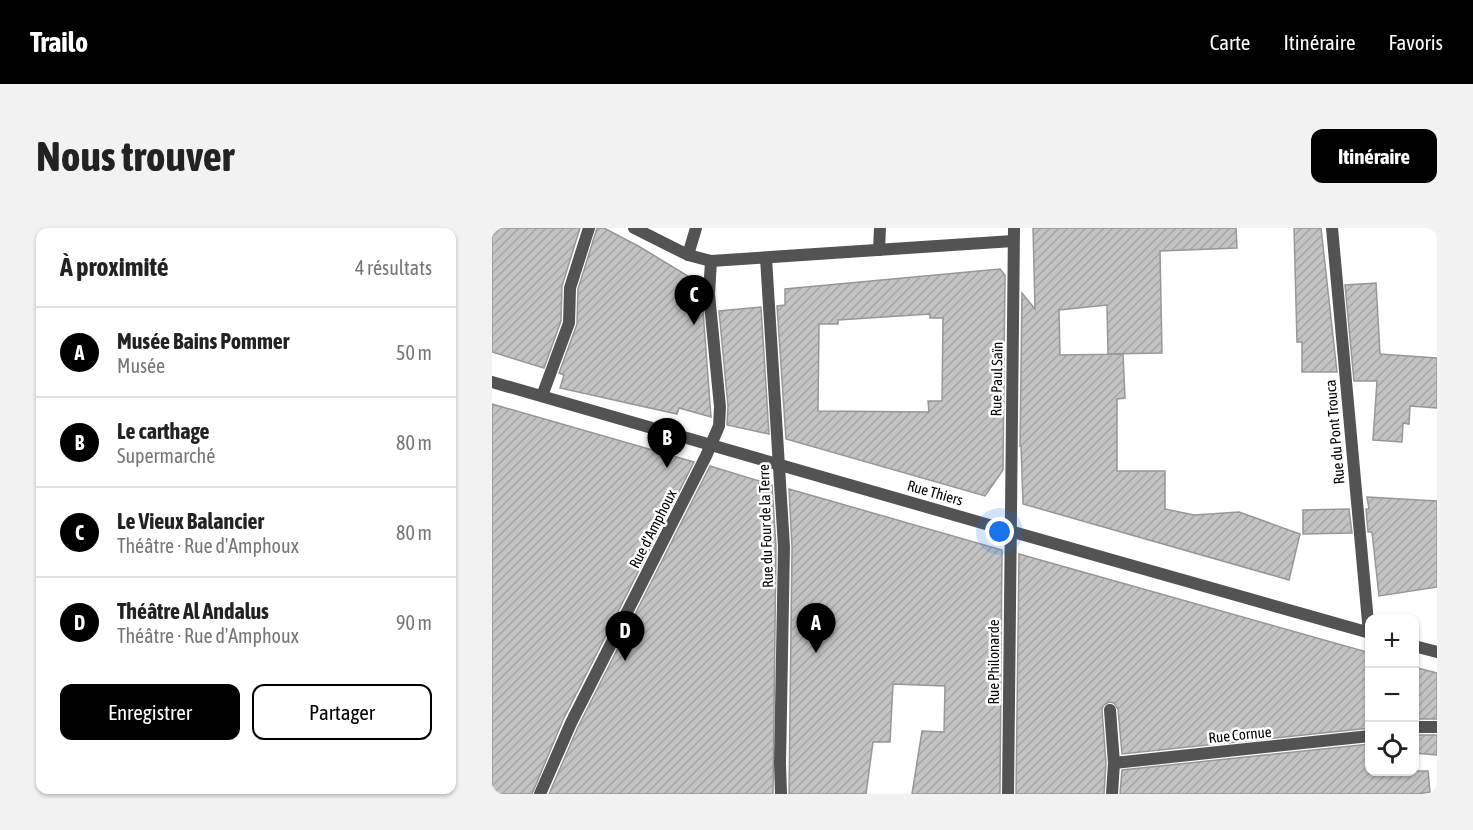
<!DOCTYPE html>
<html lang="fr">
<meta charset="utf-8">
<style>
body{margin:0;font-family:"Asap Condensed",sans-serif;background:#f2f2f2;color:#222}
.controls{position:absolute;right:18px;bottom:18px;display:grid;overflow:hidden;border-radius:12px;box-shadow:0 2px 4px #0004}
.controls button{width:54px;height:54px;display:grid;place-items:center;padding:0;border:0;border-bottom:2px solid #e0e0e0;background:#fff;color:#222;font:30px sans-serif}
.you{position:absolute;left:508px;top:304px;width:21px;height:21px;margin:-15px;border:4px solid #fff;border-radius:50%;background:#1a73e8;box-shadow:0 0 0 9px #1a73e833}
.badge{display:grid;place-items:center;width:39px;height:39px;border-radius:50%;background:#000;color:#fff;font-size:20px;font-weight:700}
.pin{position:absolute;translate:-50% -50px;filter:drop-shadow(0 2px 3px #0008)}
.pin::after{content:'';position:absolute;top:32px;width:21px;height:18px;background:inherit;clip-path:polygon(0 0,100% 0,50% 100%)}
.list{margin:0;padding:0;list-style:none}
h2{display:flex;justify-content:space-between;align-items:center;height:78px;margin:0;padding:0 24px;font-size:26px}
h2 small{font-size:20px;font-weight:400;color:#767676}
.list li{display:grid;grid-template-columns:39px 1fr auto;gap:18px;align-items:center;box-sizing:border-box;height:90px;padding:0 24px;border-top:2px solid #e0e0e0}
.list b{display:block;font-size:22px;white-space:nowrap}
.list p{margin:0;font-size:20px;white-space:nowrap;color:#767676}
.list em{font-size:20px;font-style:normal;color:#767676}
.actions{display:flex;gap:12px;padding:18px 24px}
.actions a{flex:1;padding:14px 0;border:2px solid #000;border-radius:12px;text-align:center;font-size:21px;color:#000}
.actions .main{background:#000;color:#fff}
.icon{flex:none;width:33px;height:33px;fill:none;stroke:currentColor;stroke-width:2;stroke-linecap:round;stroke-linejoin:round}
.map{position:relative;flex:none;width:945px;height:566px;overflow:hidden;border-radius:12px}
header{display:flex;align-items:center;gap:36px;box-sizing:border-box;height:84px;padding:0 30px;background:#000;color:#fff}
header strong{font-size:28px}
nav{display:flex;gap:33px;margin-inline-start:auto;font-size:21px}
.intro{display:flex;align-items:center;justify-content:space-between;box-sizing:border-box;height:144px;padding:0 36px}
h1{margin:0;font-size:42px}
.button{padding:15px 27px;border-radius:12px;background:#000;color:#fff;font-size:21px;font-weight:700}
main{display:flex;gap:36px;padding:0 36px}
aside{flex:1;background:#fff;border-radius:12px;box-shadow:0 2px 4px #0004}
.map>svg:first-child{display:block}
</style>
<header>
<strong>Trailo</strong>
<nav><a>Carte</a><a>Itinéraire</a><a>Favoris</a></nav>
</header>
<div class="intro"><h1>Nous trouver</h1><a class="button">Itinéraire</a></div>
<main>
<aside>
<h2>À proximité<small>4 résultats</small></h2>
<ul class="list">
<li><span class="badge">A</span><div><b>Musée Bains Pommer</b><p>Musée</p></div><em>50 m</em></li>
<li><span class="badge">B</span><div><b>Le carthage</b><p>Supermarché</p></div><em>80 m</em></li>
<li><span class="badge">C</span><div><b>Le Vieux Balancier</b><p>Théâtre · Rue d'Amphoux</p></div><em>80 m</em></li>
<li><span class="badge">D</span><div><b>Théâtre Al Andalus</b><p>Théâtre · Rue d'Amphoux</p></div><em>90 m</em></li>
</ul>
<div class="actions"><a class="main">Enregistrer</a><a>Partager</a></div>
</aside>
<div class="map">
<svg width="945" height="566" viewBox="0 0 945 566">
<defs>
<pattern id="building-hatch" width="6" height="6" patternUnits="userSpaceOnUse" patternTransform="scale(1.5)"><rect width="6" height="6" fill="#c3c3c3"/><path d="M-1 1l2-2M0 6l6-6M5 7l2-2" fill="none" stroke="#a6a6a6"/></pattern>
</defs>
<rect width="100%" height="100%" fill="#fff"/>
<g fill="url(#building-hatch)" stroke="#979797" stroke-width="1.5" fill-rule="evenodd">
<path d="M0,0H88L70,58L69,93L52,140L0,124Z"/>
<path d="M105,0H112L148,19L209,56L219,189L187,180L185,186L68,160L72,147L67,145L85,96L86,61Z"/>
<path d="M541,0H744L745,20L668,23L670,125L616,126L615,77L567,82L568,127L631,126L633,170L625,171V243H673V281L702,287L747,284L808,306L797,352L531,276L529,217L528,219L530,65L543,81Z"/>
<path d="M802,0H829L845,144H810V114H805Z"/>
<path d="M508,41L513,47L511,242L493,268L294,211L285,78L293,77V61ZM438,86V90H451L450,173H436L437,184L326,183L327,96H346V92Z"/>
<path d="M884,55L888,126L945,130V180L918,178L917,196L911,195L910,214L881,212L885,153H862L853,57Z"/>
<path d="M269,79L277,206L235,197L236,178L227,83Z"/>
<path d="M0,176L202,234L71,492L40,566H0Z"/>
<path d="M218,238L280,257L284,319L281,566H57L86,499Z"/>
<path d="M297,261L510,322L508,566H420L430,503L452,504L453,458L401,456L398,514H381L374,566H297L300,319Z"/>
<path d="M875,269L945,273V359L887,368L880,304H876L874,281H877Z"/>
<path d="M857,281L860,305L811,306V282Z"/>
<path d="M527,326L875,424L878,446V500L630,526L626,481L622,475L617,474L611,478L610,482L614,535L612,566H524Z"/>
<path d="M922,439L945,445V491H922Z"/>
<path d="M922,507H945V527L922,525Z"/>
<path d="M878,516V543H936L938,564L925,566H628L630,542Z"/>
</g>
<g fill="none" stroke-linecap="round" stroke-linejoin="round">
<path stroke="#535353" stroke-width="12" d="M618,482L622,535"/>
<g stroke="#535353" stroke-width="12">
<path d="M274,30L292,319L288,535L289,566"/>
<path d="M0,154L518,303"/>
<path d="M50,168L77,95L78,60L97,0"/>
<path d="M48,566L79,495L214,228L227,198L228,179L217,66L219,33"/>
</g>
<g stroke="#535353" stroke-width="12">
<path d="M142,0L196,27L219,33L521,13"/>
<path d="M840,0L877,405"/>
<path d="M387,22L388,0"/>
<path d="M196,27L204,0"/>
<path d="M518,303L878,405"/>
<path d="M922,418L945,424"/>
<path d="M922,499H945"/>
<path d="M516,566L522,0"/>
<path d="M620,566L622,535L878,508"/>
</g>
</g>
<g text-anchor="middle" stroke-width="5" stroke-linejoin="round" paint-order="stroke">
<g font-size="15" fill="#000" stroke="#fff">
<text transform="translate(505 151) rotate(-89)" y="5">Rue Paul Saïn</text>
<text transform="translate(843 204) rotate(-95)" y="5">Rue du Pont Trouca</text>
<text transform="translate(443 265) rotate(16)" y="5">Rue Thiers</text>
<text transform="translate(274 298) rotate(-92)" y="5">Rue du Four de la Terre</text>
<text transform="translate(161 301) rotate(-63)" y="5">Rue d'Amphoux</text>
<text transform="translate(502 434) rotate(-90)" y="5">Rue Philonarde</text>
<text transform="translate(748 507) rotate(-6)" y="5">Rue Cornue</text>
</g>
</g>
</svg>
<div class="controls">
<button>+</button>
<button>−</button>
<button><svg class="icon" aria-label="locate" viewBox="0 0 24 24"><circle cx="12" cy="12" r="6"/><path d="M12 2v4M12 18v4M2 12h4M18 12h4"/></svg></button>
</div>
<div class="you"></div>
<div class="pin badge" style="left:324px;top:425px">A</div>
<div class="pin badge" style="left:175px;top:240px">B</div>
<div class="pin badge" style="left:202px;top:97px">C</div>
<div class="pin badge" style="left:133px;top:433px">D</div>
</div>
</main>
